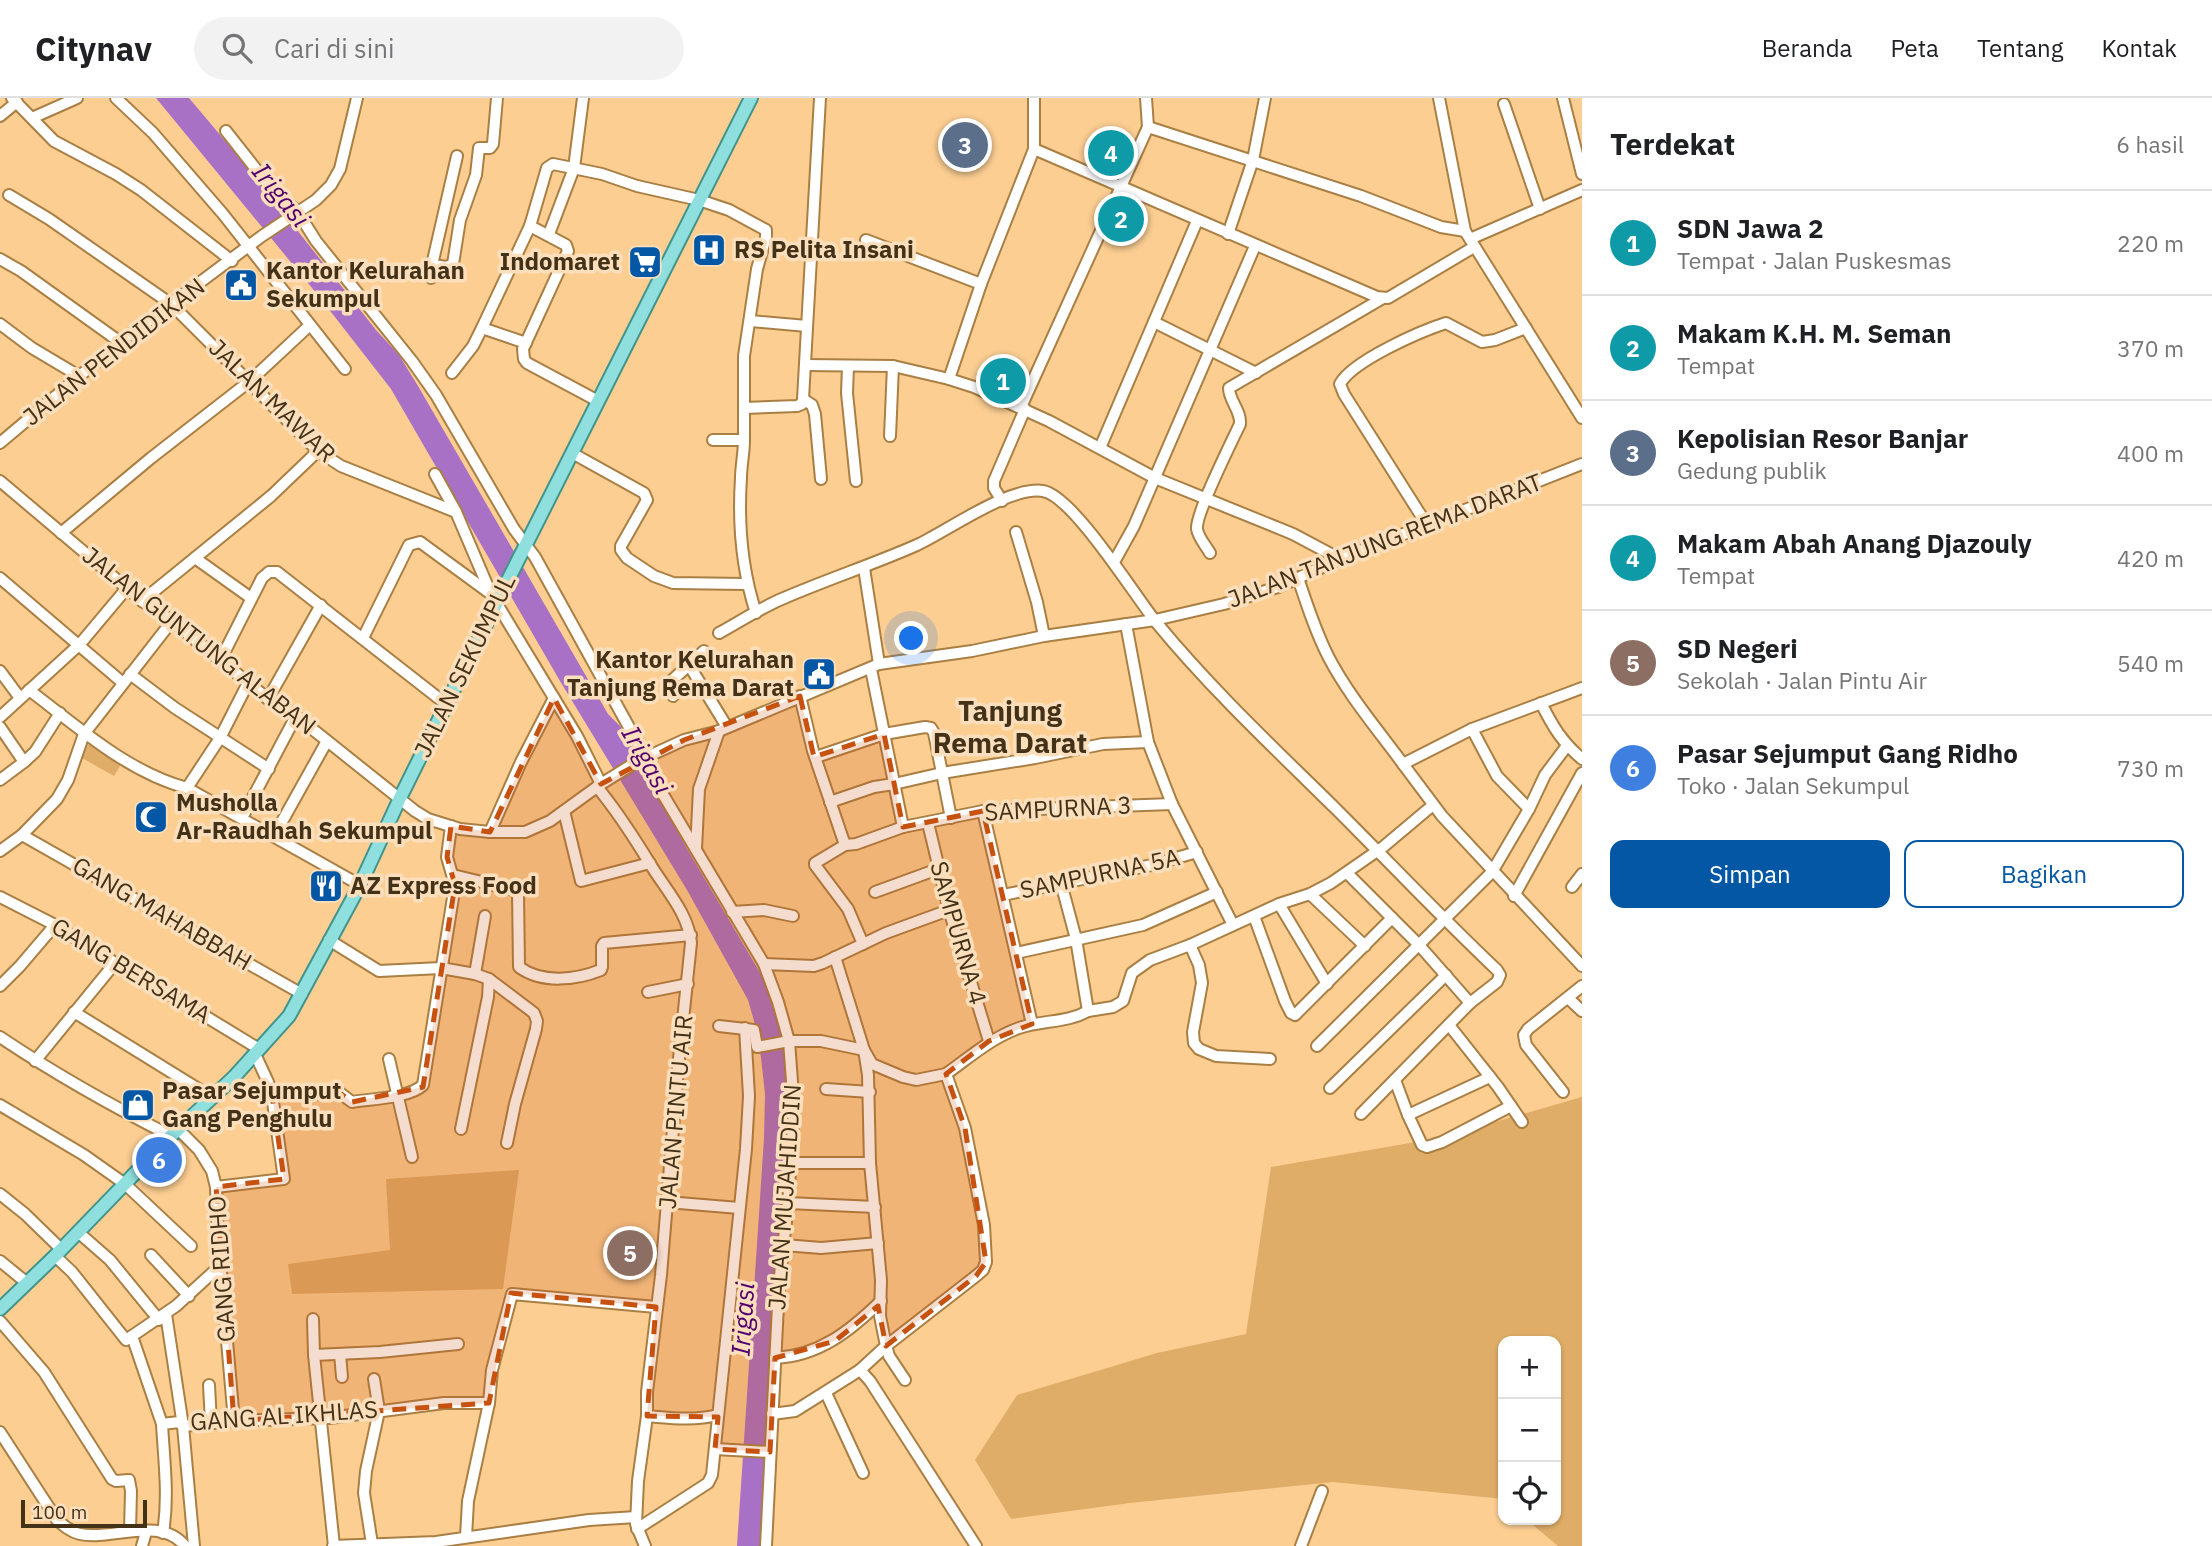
<!DOCTYPE html>
<html lang="id">
<meta charset="utf-8">
<style>
body{margin:0;font-family:"IBM Plex Sans",sans-serif;background:#f2f2f2;color:#202124}
.controls{position:absolute;right:21px;bottom:21px;display:grid;overflow:hidden;border-radius:14px;box-shadow:0 2px 5px #0004}
.controls button{width:63px;height:63px;display:grid;place-items:center;padding:0;border:0;border-bottom:2px solid #e0e0e0;background:#fff;color:#202124;font:35px sans-serif}
.scale{position:absolute;left:21px;bottom:18px;width:126px;box-sizing:border-box;padding-left:7px;border:4px solid #433118;border-top:0;font-size:19px;line-height:24px;white-space:nowrap;color:#433118;-webkit-text-stroke:5px #fbdfbc;paint-order:stroke}
.you{position:absolute;left:912px;top:541px;width:24px;height:24px;margin:-18px;border:5px solid #fff;border-radius:50%;background:#1a73e8;box-shadow:0 0 0 10px #1a73e833}
.badge{display:grid;place-items:center;width:46px;height:46px;border-radius:50%;background:#0357a5;color:#fff;font-size:23px;font-weight:700}
.pin{position:absolute;translate:-50% -50%;border:4px solid #fff;box-shadow:0 2px 7px #0006}
.list{margin:0;padding:0;list-style:none}
h2{display:flex;justify-content:space-between;align-items:center;height:91px;margin:0;padding:0 28px;font-size:30px}
h2 small{font-size:23px;font-weight:400;color:#757577}
.list li{display:grid;grid-template-columns:46px 1fr auto;gap:21px;align-items:center;box-sizing:border-box;height:105px;padding:0 28px;border-top:2px solid #e0e0e0}
.list b{display:block;font-size:26px;white-space:nowrap}
.list p{margin:0;font-size:23px;white-space:nowrap;color:#757577}
.list em{font-size:23px;font-style:normal;color:#757577}
.actions{display:flex;gap:14px;padding:21px 28px}
.actions a{flex:1;padding:16px 0;border:2px solid #0357a5;border-radius:14px;text-align:center;font-size:24px;color:#0357a5}
.actions .main{background:#0357a5;color:#fff}
.icon{flex:none;width:38px;height:38px;fill:none;stroke:currentColor;stroke-width:2;stroke-linecap:round;stroke-linejoin:round}
.map{position:relative;flex:none;width:1582px;height:1448px;overflow:hidden}
header{display:flex;align-items:center;gap:42px;box-sizing:border-box;height:98px;padding:0 35px;background:#fff;border-bottom:2px solid #e0e0e0}
header strong{font-size:33px}
nav{display:flex;gap:38px;margin-inline-start:auto;font-size:24px}
.search{width:490px;height:63px;background:#f2f2f2;display:flex;align-items:center;gap:18px;box-sizing:border-box;padding:0 24px;border-radius:38px;color:#757577;font-size:26px}
main{display:flex}
aside{flex:1;background:#fff}
.map>svg:first-child{display:block}
</style>
<header>
<strong>Citynav</strong>
<div class="search"><svg class="icon" aria-label="search" viewBox="0 0 24 24"><circle cx="10" cy="10" r="6"/><path d="M15 15l6 6"/></svg>Cari di sini</div>
<nav><a>Beranda</a><a>Peta</a><a>Tentang</a><a>Kontak</a></nav>
</header>
<main>
<div class="map">
<svg width="1582" height="1448" viewBox="0 0 1582 1448">
<rect width="100%" height="100%" fill="#fcce92"/>
<g fill="#dfad68">
<path d="M92,646L123,663L114,678L82,660L88,647Z"/>
<path d="M1582,999V1448H1558L1527,1422H1556V1243H1503V1401L1333,1384L1130,1405L1011,1421L975,1362L1017,1297L1157,1255L1246,1236L1271,1069L1439,1040Z"/>
<path d="M519,1072L503,1191L292,1196L288,1166L390,1152L386,1081Z"/>
</g>
<path fill="#a971c5" d="M156,0H189L248,70L376,232L399,257L418,288L608,616L620,628L686,749L771,893L785,936L791,996L763,1448H737L764,1040L765,996L761,960L756,930L748,902L687,792L560,583L391,291L317,196Z"/>
<g fill="none" stroke-linecap="round" stroke-linejoin="round">
<g stroke="#a97f44" stroke-width="14">
<g id="minor">
<path d="M12,0L54,43L116,76L141,92L232,163"/>
<path d="M116,0L153,35L223,116L345,271"/>
<path d="M1146,0L1148,29"/>
<path d="M1439,0L1465,133L1582,320"/>
<path d="M1563,0L1582,76"/>
<path d="M1504,6L1540,111"/>
<path d="M0,18L17,4"/>
<path d="M32,20L77,0"/>
<path d="M226,33L270,89L297,113L316,143L412,263L436,297L514,431L535,459L646,660L655,683L764,866L778,904L789,943L794,1010L788,1105L779,1187L766,1448"/>
<path d="M1034,51L1377,199L1388,200L1474,149"/>
<path d="M9,97L49,121L171,206L318,353L341,368L456,414L491,496"/>
<path d="M530,128L566,147L568,153L523,251L524,261L527,265L598,303"/>
<path d="M549,136L574,70L583,0"/>
<path d="M1228,136L1253,62L1265,0"/>
<path d="M1470,141L1582,92"/>
<path d="M866,142L981,186"/>
<path d="M0,161L21,173L120,244"/>
<path d="M432,167L447,169L453,166L460,122L476,77L479,50H490L493,46L497,0"/>
<path d="M431,180L432,167L457,58"/>
<path d="M751,223L807,228"/>
<path d="M1154,224L1256,275"/>
<path d="M0,226L32,250L79,278"/>
<path d="M482,230L526,245"/>
<path d="M805,267L893,268L949,281L974,289L1049,323L1155,380L1293,436L1340,461"/>
<path d="M848,268L847,295L856,383"/>
<path d="M452,275L473,248L482,230L530,128L547,70L553,66L602,76L637,88L699,102L729,112L766,132V139L757,171L744,258V342"/>
<path d="M949,281L981,186L1034,51V0"/>
<path d="M803,301L812,307L815,316L821,381"/>
<path d="M1021,309L1148,29L1361,98L1441,129L1465,133"/>
<path d="M744,310L797,308L802,306L803,301L820,0"/>
<path d="M890,338L893,268"/>
<path d="M713,342H744C744,355 741,368 741,380C738,425 742,472 756,515"/>
<path d="M0,345L120,244L262,138L316,102L331,87L340,71L357,0"/>
<path d="M1100,350L1197,123"/>
<path d="M572,355L644,395L647,402L621,448V452L627,460L654,478L673,485L746,486"/>
<path d="M435,376L456,414"/>
<path d="M0,383L142,503L172,523L268,601L296,618L415,713L428,721L460,731L490,734H525L550,723L601,686L638,663L684,642L719,633L879,566L972,553L1044,538L1155,522L1224,506L1278,489L1340,461L1582,366"/>
<path d="M1002,403L994,390V383L1025,311"/>
<path d="M1427,427L1344,296L1340,286C1352,263 1421,233 1446,225L1482,244L1495,242L1526,230"/>
<path d="M1016,434L1037,504L1044,538"/>
<path d="M61,435L151,360L250,283L310,227"/>
<path d="M1210,455C1206,448 1198,439 1197,431C1195,417 1232,343 1240,326C1241,312 1229,303 1229,290L1383,200"/>
<path d="M195,460L251,500"/>
<path d="M1114,464L1134,428L1255,148"/>
<path d="M864,470L879,566"/>
<path d="M0,480L123,585"/>
<path d="M1298,480C1307,507 1316,535 1329,560C1349,598 1378,632 1403,666"/>
<path d="M142,503L271,398L318,353"/>
<path d="M1126,526L1148,644L1172,706L1233,827"/>
<path d="M719,535C741,523 762,509 784,500C828,481 874,466 917,447C949,432 1009,388 1043,393C1073,398 1135,498 1156,524C1211,591 1274,650 1336,711C1390,765 1442,820 1497,872L1500,877L1497,884L1470,905"/>
<path d="M363,540L409,447L420,444L491,496L577,638L601,686"/>
<path d="M220,563L262,480L269,474H277L446,606"/>
<path d="M689,567L727,629"/>
<path d="M871,571L903,729"/>
<path d="M0,573L20,600"/>
<path d="M130,576L175,610L269,671"/>
<path d="M1582,590L1472,631L1403,666L1442,718L1582,868"/>
<path d="M29,592C77,628 127,674 187,690L360,787"/>
<path d="M673,598L667,587L704,553"/>
<path d="M800,598L813,653L845,747"/>
<path d="M268,601L321,507"/>
<path d="M1541,605C1553,629 1562,644 1582,661"/>
<path d="M0,619L80,546L127,490"/>
<path d="M0,629L24,664L0,682"/>
<path d="M1472,631L1497,678L1529,711"/>
<path d="M816,659L884,636L925,629L931,630L934,635L951,720"/>
<path d="M24,664L35,654L60,615"/>
<path d="M597,689C618,714 635,741 652,769C667,793 689,817 691,845L678,970L661,1177L647,1294V1318L638,1383L636,1426L645,1448"/>
<path d="M187,690L220,640L248,585"/>
<path d="M830,704L874,689L894,686L942,675L1035,660L1103,646L1148,644"/>
<path d="M564,713L581,783L650,765"/>
<path d="M983,713L1032,926"/>
<path d="M242,720L296,618"/>
<path d="M928,725L949,812L989,943"/>
<path d="M490,734L521,664L554,600"/>
<path d="M22,737L302,896"/>
<path d="M274,738L327,643"/>
<path d="M696,751L699,691L719,633"/>
<path d="M0,753L22,737L57,701L68,682L84,636L172,523"/>
<path d="M1347,775L1419,847L1470,905L1361,1016"/>
<path d="M453,777L518,793L519,869C542,886 576,882 601,872L602,869V848L604,845L691,837"/>
<path d="M1572,789L1582,776"/>
<path d="M875,794L938,771"/>
<path d="M1310,796L1365,848"/>
<path d="M1003,797L1152,767L1197,754"/>
<path d="M1514,798L1582,675"/>
<path d="M0,799L55,827L115,865L164,893L259,951"/>
<path d="M1279,806L1327,886"/>
<path d="M732,814L764,812L793,818"/>
<path d="M1254,818L1285,903L1291,915L1295,917L1392,820"/>
<path d="M329,842L379,873L441,870L475,876L489,881L534,915L537,923L536,931L515,1006L507,1045"/>
<path d="M863,846L848,811L815,767V765L845,747L856,746L903,729L983,713L1172,706"/>
<path d="M1190,847L1199,867L1202,885L1193,934L1194,945L1199,951L1216,958L1270,961"/>
<path d="M1016,855L1143,827L1217,794"/>
<path d="M835,859L864,952L868,977L870,1065L881,1182L880,1218L886,1248L860,1272"/>
<path d="M764,866L814,868L823,865L886,835L949,812"/>
<path d="M475,876L485,818"/>
<path d="M0,888L20,868L55,827"/>
<path d="M648,894L688,886"/>
<path d="M1568,900L1582,913"/>
<path d="M1088,913L1113,909L1123,903L1132,875L1150,862L1190,847L1279,806L1310,796L1331,785L1383,749L1433,707"/>
<path d="M74,914L213,1000"/>
<path d="M1449,927L1498,989L1522,1024"/>
<path d="M719,928L754,932L757,949L789,943H821L864,952L872,966L903,979L916,982L946,976"/>
<path d="M0,939C55,976 112,1008 171,1038"/>
<path d="M1317,948L1492,774L1529,711L1545,677L1566,649"/>
<path d="M389,961L412,1059"/>
<path d="M35,963L115,865"/>
<path d="M1395,982L1408,1017L1422,1047L1427,1049L1442,1044L1511,1008"/>
<path d="M1330,990L1446,877"/>
<path d="M826,991L870,994"/>
<path d="M1563,994L1526,947L1524,937L1528,931L1582,888"/>
<path d="M272,997L340,995L352,1004C370,1001 410,1000 423,987L455,787L447,759L451,728"/>
<path d="M0,1007L84,1057L125,1086L191,1148"/>
<path d="M1408,1017L1490,979"/>
<path d="M178,1031L199,1052L212,1073L216,1089L218,1140L234,1323"/>
<path d="M461,1031L488,899L489,881"/>
<path d="M791,1065H870"/>
<path d="M216,1089L284,1081L273,1004L268,984L255,956"/>
<path d="M0,1096L25,1116L61,1151"/>
<path d="M667,1104L739,1110"/>
<path d="M788,1105L875,1109"/>
<path d="M78,1134L110,1162L159,1222"/>
<path d="M784,1147L821,1150L878,1145"/>
<path d="M151,1157L189,1198"/>
<path d="M55,1158L72,1174L126,1242L132,1238L162,1326L179,1324L183,1328L234,1323L329,1320L444,1305H489"/>
<path d="M0,1163L27,1185"/>
<path d="M166,1216L183,1328L194,1448"/>
<path d="M313,1221L314,1257L334,1448"/>
<path d="M0,1223L44,1274L112,1381L116,1383L129,1382L131,1393L130,1433"/>
<path d="M132,1238L176,1208L221,1167"/>
<path d="M340,1256L342,1279"/>
<path d="M314,1257L380,1254L458,1246"/>
<path d="M775,1260C819,1258 850,1233 881,1203"/>
<path d="M905,1282L889,1258L886,1248L976,1178L983,1172L986,1164L984,1127L965,1030L946,976C970,959 991,940 1019,930C1042,922 1067,925 1088,913L1076,841L1061,785"/>
<path d="M209,1287L211,1325"/>
<path d="M826,1295L863,1375"/>
<path d="M772,1316L795,1313L860,1272L870,1283L976,1448"/>
<path d="M647,1318C671,1320 694,1323 718,1317"/>
<path d="M162,1326C164,1362 169,1398 163,1435"/>
<path d="M0,1334L57,1422C64,1428 71,1434 80,1436C112,1443 160,1417 185,1448"/>
<path d="M715,1351L770,1354"/>
<path d="M637,1431L708,1385L712,1377L746,1051L749,998L745,930"/>
<path d="M466,1439L468,1403L489,1305L492,1272L512,1196L656,1209"/>
<path d="M372,1446L364,1395L366,1373L379,1313L374,1281"/>
<path d="M142,1448L146,1434"/>
<path d="M333,1448L436,1444L589,1422L636,1419"/>
<path d="M1301,1448L1322,1393"/>
</g>
</g>
<g stroke="#42948a" stroke-width="16">
<path id="major" d="M0,1211L55,1158L171,1038L234,979L289,918L360,787L400,700L503,492L751,0"/>
</g>
<use href="#minor" stroke="#fff" stroke-width="10"/>
<use href="#major" stroke="#8edfde" stroke-width="12"/>
</g>
<path fill="#c7510e" fill-opacity="0.2" stroke="#c7510e" stroke-width="5" stroke-dasharray="14 9" stroke-linejoin="round" d="M800,598L814,659L884,636L903,729L983,713L1032,926L989,943L946,976L965,1030L986,1164L976,1178L886,1248L878,1208L835,1243L775,1260L770,1354L715,1351L718,1319L647,1318L656,1209L511,1195L489,1305L234,1323L216,1089L284,1081L272,997L340,995L352,1004L423,989L455,787L447,759L451,728L490,734L554,600L601,686L684,642Z"/>
<defs>
<g id="hospital-square" transform="scale(1.75)"><rect x="-9" y="-9" width="18" height="18" rx="4" fill="#0357a5" stroke="#fbdfbc"/><path d="M-5-5h3v3.5h4V-5h3V5h-3V1.5h-4V5h-3Z" fill="#fff"/></g>
<g id="supermarket-square" transform="scale(1.75)"><rect x="-9" y="-9" width="18" height="18" rx="4" fill="#0357a5" stroke="#fbdfbc"/><path d="M-6-5.5h2.5l.6 2H6L4.5 2H-2.5L-4.4-4H-6ZM-1.5 3.2a1.3 1.3 0 1 0 .1 0ZM3 3.2a1.3 1.3 0 1 0 .1 0Z" fill="#fff"/></g>
<g id="civic-square" transform="scale(1.75)"><rect x="-9" y="-9" width="18" height="18" rx="4" fill="#0357a5" stroke="#fbdfbc"/><path d="M-.6-6.5H3V-4.5H.6V-3L4-1V1h2V6H-6V1h2V-1L-.6-3ZM-1.2 2.5V6h2.4V2.5Z" fill="#fff"/></g>
<g id="mosque-square" transform="scale(1.75)"><rect x="-9" y="-9" width="18" height="18" rx="4" fill="#0357a5" stroke="#fbdfbc"/><path d="M3.5-4.9A6 6 0 1 0 3.5 4.9A5 5 0 1 1 3.5-4.9Z" fill="#fff"/></g>
<g id="restaurant-square" transform="scale(1.75)"><rect x="-9" y="-9" width="18" height="18" rx="4" fill="#0357a5" stroke="#fbdfbc"/><path d="M-5-6h1v4h1v-4h1v4h1v-4h1v5L-1.5 .5V6h-2V.5L-5-1ZM5-6V6H3V1.5H1.5Q1.5-4 5-6Z" fill="#fff"/></g>
<g id="shop-square" transform="scale(1.75)"><rect x="-9" y="-9" width="18" height="18" rx="4" fill="#0357a5" stroke="#fbdfbc"/><path d="M-5-2.5h2.3a2.7 3.5 0 0 1 5.4 0H5L5.5 6h-11ZM-1.5-2.5h3a1.5 2.3 0 0 0-3 0Z" fill="#fff"/></g>
</defs>
<g fill-rule="evenodd">
<use href="#hospital-square" x="709" y="152"/>
<use href="#supermarket-square" x="645" y="164"/>
<use href="#civic-square" x="241" y="187"/>
<use href="#civic-square" x="819" y="576"/>
<use href="#mosque-square" x="151" y="719"/>
<use href="#restaurant-square" x="326" y="788"/>
<use href="#shop-square" x="138" y="1007"/>
</g>
<g text-anchor="middle" stroke-width="7" stroke-linejoin="round" paint-order="stroke">
<g font-size="24" font-weight="bold" fill="#433118" stroke="#fbdfbc" text-anchor="start">
<text x="734" y="160">RS Pelita Insani</text>
<text x="620" y="172" text-anchor="end">Indomaret</text>
<text x="266" y="181">Kantor Kelurahan<tspan x="266" dy="28">Sekumpul</tspan></text>
<text x="794" y="570" text-anchor="end">Kantor Kelurahan<tspan x="794" dy="28">Tanjung Rema Darat</tspan></text>
<text x="176" y="713">Musholla<tspan x="176" dy="28">Ar-Raudhah Sekumpul</tspan></text>
<text x="350" y="796">AZ Express Food</text>
<text x="162" y="1001">Pasar Sejumput<tspan x="162" dy="28">Gang Penghulu</tspan></text>
</g>
<g font-size="24" fill="#433118" stroke="#fbdfbc">
<text transform="translate(114 254) rotate(-38)" y="8">JALAN PENDIDIKAN</text>
<text transform="translate(272 303) rotate(44)" y="8">JALAN MAWAR</text>
<text transform="translate(1385 443) rotate(-21)" y="8">JALAN TANJUNG REMA DARAT</text>
<text transform="translate(199 543) rotate(38)" y="8">JALAN GUNTUNG ALABAN</text>
<text transform="translate(465 568) rotate(-64)" y="8">JALAN SEKUMPUL</text>
<text transform="translate(1058 711) rotate(-3)" y="8">SAMPURNA 3</text>
<text transform="translate(1100 776) rotate(-12)" y="8">SAMPURNA 5A</text>
<text transform="translate(162 816) rotate(30)" y="8">GANG MAHABBAH</text>
<text transform="translate(958 835) rotate(74)" y="8">SAMPURNA 4</text>
<text transform="translate(131 873) rotate(31)" y="8">GANG BERSAMA</text>
<text transform="translate(676 1014) rotate(-85)" y="8">JALAN PINTU AIR</text>
<text transform="translate(785 1099) rotate(-86)" y="8">JALAN MUJAHIDDIN</text>
<text transform="translate(222 1171) rotate(-94)" y="8">GANG RIDHO</text>
<text transform="translate(284 1318) rotate(-4)" y="8">GANG AL IKHLAS</text>
</g>
<g font-size="26" font-style="italic" fill="#52006e" stroke="#fbdfbc">
<text transform="translate(281 97) rotate(51)" y="9">Irigasi</text>
<text transform="translate(647 662) rotate(60)" y="9">Irigasi</text>
<text transform="translate(743 1221) rotate(-86)" y="9">Irigasi</text>
</g>
<g font-size="28" font-weight="bold" fill="#433118" stroke="#fbdfbc">
<text x="1010" y="623">Tanjung<tspan x="1010" dy="32">Rema Darat</tspan></text>
</g>
</g>
</svg>
<div class="controls">
<button>+</button>
<button>−</button>
<button><svg class="icon" aria-label="locate" viewBox="0 0 24 24"><circle cx="12" cy="12" r="6"/><path d="M12 2v4M12 18v4M2 12h4M18 12h4"/></svg></button>
</div>
<div class="scale">100 m</div>
<div class="you"></div>
<div class="pin badge" style="left:1003px;top:283px;background:#0f9aa8">1</div>
<div class="pin badge" style="left:1121px;top:121px;background:#0f9aa8">2</div>
<div class="pin badge" style="left:965px;top:47px;background:#5c6f8a">3</div>
<div class="pin badge" style="left:1111px;top:55px;background:#0f9aa8">4</div>
<div class="pin badge" style="left:630px;top:1155px;background:#8d6e63">5</div>
<div class="pin badge" style="left:159px;top:1062px;background:#3f7fe0">6</div>
</div>
<aside>
<h2>Terdekat<small>6 hasil</small></h2>
<ul class="list">
<li><span class="badge" style="background:#0f9aa8">1</span><div><b>SDN Jawa 2</b><p>Tempat · Jalan Puskesmas</p></div><em>220 m</em></li>
<li><span class="badge" style="background:#0f9aa8">2</span><div><b>Makam K.H. M. Seman</b><p>Tempat</p></div><em>370 m</em></li>
<li><span class="badge" style="background:#5c6f8a">3</span><div><b>Kepolisian Resor Banjar</b><p>Gedung publik</p></div><em>400 m</em></li>
<li><span class="badge" style="background:#0f9aa8">4</span><div><b>Makam Abah Anang Djazouly</b><p>Tempat</p></div><em>420 m</em></li>
<li><span class="badge" style="background:#8d6e63">5</span><div><b>SD Negeri</b><p>Sekolah · Jalan Pintu Air</p></div><em>540 m</em></li>
<li><span class="badge" style="background:#3f7fe0">6</span><div><b>Pasar Sejumput Gang Ridho</b><p>Toko · Jalan Sekumpul</p></div><em>730 m</em></li>
</ul>
<div class="actions"><a class="main">Simpan</a><a>Bagikan</a></div>
</aside>
</main>
